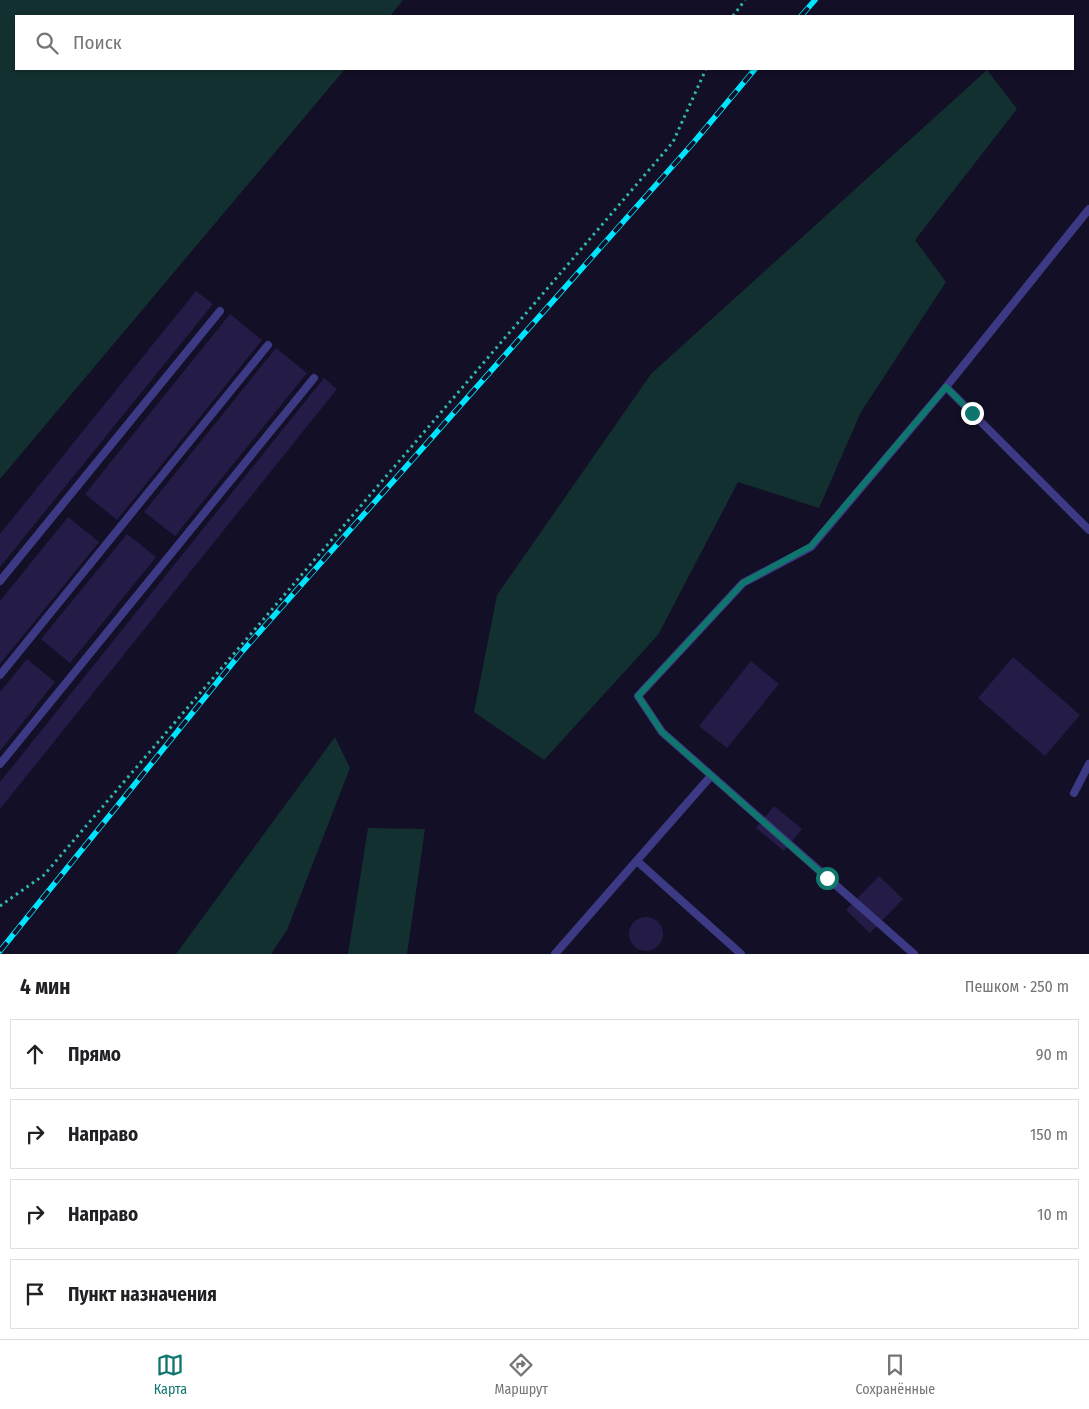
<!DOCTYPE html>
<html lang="ru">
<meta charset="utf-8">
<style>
body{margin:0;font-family:"Fira Sans Condensed",sans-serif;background:#f6f6f6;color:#202124}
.stop{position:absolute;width:15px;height:15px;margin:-11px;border:4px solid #0f766e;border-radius:50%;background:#fff}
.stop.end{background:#0f766e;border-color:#fff;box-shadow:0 1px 5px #0008}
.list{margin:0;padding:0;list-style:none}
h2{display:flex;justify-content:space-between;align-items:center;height:65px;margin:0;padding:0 20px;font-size:21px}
h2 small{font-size:16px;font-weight:400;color:#757577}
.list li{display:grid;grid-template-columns:32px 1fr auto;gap:15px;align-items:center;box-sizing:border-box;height:70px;margin:0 10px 10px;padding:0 10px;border:1px solid #e0e0e0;border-radius:0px}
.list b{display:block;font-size:19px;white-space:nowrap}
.list em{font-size:16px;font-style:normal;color:#757577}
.icon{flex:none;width:28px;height:28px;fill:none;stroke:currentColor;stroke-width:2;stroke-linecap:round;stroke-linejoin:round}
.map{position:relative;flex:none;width:1089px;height:954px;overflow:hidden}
.search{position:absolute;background:#fff;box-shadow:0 1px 4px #0004;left:15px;right:15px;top:15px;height:55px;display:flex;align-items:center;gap:12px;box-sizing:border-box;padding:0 18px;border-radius:0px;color:#757577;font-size:19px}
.sheet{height:385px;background:#fff}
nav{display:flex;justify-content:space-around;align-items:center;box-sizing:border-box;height:70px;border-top:1px solid #e0e0e0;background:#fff;font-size:14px;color:#757577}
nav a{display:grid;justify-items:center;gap:2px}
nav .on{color:#0f766e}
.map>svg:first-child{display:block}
</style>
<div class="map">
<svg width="1089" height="954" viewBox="0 0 1089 954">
<rect width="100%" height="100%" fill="#130f26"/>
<g fill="#12302f">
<path d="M0,0H403L390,16H16V69H345L0,479Z"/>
<path d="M987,70L1017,109L915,240L946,282L861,412L819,508L738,482L658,635L544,760L474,712L497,595L651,374Z"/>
<path d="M335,737L350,768L287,930L271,954H176Z"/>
<path d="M368,828L425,829L407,954H348Z"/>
</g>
<g fill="#241b47">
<path d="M196,291L213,304L0,567V534Z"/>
<path d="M230,314L262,340L117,520L85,494Z"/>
<path d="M276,348L307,373L175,536L144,512Z"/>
<path d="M324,378L337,389L0,809V782Z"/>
<path d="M68,517L99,542L0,664V601Z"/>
<path d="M127,534L156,557L70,663L41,639Z"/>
<path d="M1013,657L1080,715L1045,756L978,698Z"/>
<path d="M27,659L55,682L0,751V692Z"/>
<path d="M751,661L779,684L727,748L699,726Z"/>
<path d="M774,806L802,829L784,851L756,828Z"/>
<path d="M879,876L903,899L870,933L846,910Z"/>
<circle cx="646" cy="934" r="17"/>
</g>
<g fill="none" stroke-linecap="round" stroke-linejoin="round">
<g stroke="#2fb8b0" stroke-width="3" stroke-dasharray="2.5 4" stroke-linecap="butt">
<path d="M733,16L745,0"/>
<path d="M0,906L44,875L673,142L706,69"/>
</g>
<g stroke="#3d3a85" stroke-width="8">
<path d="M946,387L1089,530"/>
<path d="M0,581L220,311"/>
<path d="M0,675L268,345"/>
<path d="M0,764L314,378"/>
<path d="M1074,793L1089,764"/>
<path d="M637,861L741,954"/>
<path d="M555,954L710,777"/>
<path d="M914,954L662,732L638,696L743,583L811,547L946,387L1089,209"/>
</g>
<g stroke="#00e5ff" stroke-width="5.5">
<g id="rail">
<path d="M801,16L815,0"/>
<path d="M0,951L240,654L694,142L755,69"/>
</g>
</g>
<use href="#rail" stroke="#130f26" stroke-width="4" stroke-dasharray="11" stroke-linecap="butt"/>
</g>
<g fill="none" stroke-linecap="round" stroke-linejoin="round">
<path stroke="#0f766e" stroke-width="6" d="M827,878L662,732L638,696L743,583L811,546L946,387L972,413"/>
</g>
</svg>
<div class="stop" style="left:827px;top:878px"></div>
<div class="stop end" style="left:972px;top:413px"></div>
<div class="search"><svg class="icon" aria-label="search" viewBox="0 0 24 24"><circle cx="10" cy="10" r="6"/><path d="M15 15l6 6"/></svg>Поиск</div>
</div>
<section class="sheet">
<h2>4 мин<small>Пешком · 250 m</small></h2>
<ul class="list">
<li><svg class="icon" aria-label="ahead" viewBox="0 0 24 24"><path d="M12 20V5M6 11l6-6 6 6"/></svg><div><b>Прямо</b></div><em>90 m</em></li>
<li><svg class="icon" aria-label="right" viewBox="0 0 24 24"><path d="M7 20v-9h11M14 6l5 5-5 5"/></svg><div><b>Направо</b></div><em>150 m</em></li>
<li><svg class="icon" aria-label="right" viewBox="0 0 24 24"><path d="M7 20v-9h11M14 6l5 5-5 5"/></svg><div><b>Направо</b></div><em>10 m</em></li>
<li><svg class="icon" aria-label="arrive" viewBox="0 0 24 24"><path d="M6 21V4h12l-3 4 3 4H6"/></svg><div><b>Пункт назначения</b></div></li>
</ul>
</section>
<nav>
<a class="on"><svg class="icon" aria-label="map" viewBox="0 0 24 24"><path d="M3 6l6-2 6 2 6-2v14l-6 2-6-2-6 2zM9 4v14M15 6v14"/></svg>Карта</a>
<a><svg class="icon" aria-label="directions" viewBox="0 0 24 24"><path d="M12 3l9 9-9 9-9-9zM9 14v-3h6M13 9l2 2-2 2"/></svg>Маршрут</a>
<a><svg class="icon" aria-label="saved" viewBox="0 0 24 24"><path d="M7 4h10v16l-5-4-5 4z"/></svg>Сохранённые</a>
</nav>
